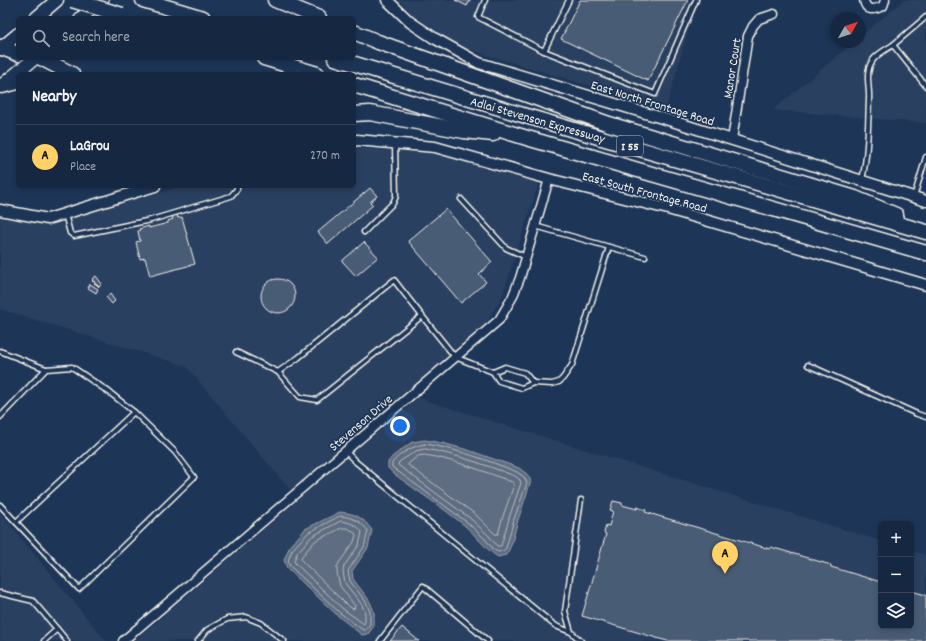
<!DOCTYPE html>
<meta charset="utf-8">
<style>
body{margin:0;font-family:Dekko,sans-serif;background:#1f3048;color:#f1f3f6}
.controls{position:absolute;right:12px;bottom:12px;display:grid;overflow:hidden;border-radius:6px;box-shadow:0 2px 6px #0003}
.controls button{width:36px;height:36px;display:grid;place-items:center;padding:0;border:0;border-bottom:1px solid #35445a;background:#162841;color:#f1f3f6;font:20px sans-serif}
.compass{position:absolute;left:830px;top:12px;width:36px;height:36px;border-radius:50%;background:#162841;box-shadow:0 2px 6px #0003;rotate:51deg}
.you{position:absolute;left:400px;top:426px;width:14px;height:14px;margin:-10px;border:3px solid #fff;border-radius:50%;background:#1a73e8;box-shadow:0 0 0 6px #1a73e833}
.badge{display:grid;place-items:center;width:26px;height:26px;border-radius:50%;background:#ffd166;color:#111;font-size:13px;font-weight:700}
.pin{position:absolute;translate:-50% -33px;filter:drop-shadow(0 1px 2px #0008)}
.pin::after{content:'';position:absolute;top:21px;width:14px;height:12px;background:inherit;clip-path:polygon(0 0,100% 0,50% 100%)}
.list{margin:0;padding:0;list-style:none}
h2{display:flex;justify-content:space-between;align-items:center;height:52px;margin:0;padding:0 16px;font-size:17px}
h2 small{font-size:13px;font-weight:400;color:#9ea6b1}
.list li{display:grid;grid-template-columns:26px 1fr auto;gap:12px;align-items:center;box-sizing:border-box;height:64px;padding:0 16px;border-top:1px solid #35445a}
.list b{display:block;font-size:15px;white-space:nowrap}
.list p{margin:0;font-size:13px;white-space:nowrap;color:#9ea6b1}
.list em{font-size:13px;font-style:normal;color:#9ea6b1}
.icon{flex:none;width:22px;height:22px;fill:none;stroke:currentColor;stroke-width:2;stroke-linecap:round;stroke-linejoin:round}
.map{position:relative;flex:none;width:926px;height:641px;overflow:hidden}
.search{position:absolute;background:#162841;box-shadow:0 2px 6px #0003;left:16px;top:16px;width:340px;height:44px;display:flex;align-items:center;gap:10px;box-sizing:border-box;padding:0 14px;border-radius:6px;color:#9ea6b1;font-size:15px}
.panel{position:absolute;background:#162841;box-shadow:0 2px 6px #0003;left:16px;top:72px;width:340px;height:116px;border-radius:6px}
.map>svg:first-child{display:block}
</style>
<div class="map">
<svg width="926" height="641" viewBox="0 0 926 641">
<rect width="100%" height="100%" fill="#1d3557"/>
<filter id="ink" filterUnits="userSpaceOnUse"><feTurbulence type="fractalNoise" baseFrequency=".025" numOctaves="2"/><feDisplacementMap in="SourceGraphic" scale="8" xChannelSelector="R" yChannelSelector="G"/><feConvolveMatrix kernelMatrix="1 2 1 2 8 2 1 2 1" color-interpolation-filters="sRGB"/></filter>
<g filter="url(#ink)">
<g fill="#2a4060">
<path d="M399,0H700L692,16L666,109L464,48L442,35L413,15Z"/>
<path d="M904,0H926V123L773,110L854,42H860V37Z"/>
<path d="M358,148L432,153L539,182L502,297L486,323L291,491L186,366L0,309V215L47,224L184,186H354V149Z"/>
<path d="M418,398L881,541V626H911V551L926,555V641H134L336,467Z"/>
<path d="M0,513L106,641H0Z"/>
</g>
<g fill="#5e6d82" stroke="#9aa2ab">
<path d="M425,440L442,443L468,450L519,468L527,474L531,481C527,494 522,507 518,520C514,532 513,545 506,555L498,557C485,549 476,535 464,525C442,507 417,491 394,474L388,468V462L393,456L412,442Z"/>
<path d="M340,512C357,514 362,517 372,530L368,548L352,571L353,579L369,600L374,611V626L368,634L362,635L338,616L287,568L284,560L289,548L305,529Z"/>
</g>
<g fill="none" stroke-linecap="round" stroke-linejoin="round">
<g stroke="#b8bcbf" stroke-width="1">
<path d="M425,444C457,449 487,460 517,472L524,477L527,483L514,519L506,548L503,551L499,552L494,550L485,539L468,523L392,467V463C400,453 413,446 425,444Z"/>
<path d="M425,449C456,454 485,465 515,476L520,480L521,483L509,518L501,546H497L489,536L471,519L398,465L399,462L416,451Z"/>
<path d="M425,455C455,460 483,471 512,482L514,483V485L503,516L498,534H495L475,514L408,465L409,463L418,456Z"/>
<path d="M340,516C352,517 361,521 368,531L364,547L348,571L350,581L366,602L370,612V624L365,630H363L340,613L290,566L288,561L292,550L308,533Z"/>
<path d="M341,521C350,522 357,525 362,532L359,545L344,566L343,572L345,583L362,605L365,613V622L364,624L343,609L295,563L294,561L297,553L311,537Z"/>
<path d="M342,528H348L356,534L354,542L339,563L337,567V572L340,586L355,606V607L353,609L347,605L301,560L302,556L315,541Z"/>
</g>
</g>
<g fill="#485b74" stroke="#f4f1e8">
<path d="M455,0H470L467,6Z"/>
<path d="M580,0H688L648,81L561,39Z"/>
<path d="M370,188L377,196L370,202L373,205L328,244L318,232L363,194Z"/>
<path d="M446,209L492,262L479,274L486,282L461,303L408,241Z"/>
<path d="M177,215L178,218L182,217L195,264L150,276L145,258L140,259L136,242L140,241L138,231L140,230L139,229L149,226V228L168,223V221L173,219L172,216Z"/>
<path d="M364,242L378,257L356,276L342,261Z"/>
<path d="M96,276L102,284L99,287L96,284H95L94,283H95L94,281L93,282L92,281L93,280L92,279Z"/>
<circle cx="278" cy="296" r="17"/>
<path d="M90,284L98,289L96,293L88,288Z"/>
<path d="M110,294L115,301L112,304L106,297Z"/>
<path d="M613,501L622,503V505L637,509V507L646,510L645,512L770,549L771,547L831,565V567L881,582V626H911V591L926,595V641H667L582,616L606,534L604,533L606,525L609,526L613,511L610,510Z"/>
<path d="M402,627L419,641H390Z"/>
</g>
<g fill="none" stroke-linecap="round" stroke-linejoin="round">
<g stroke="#f4f1e8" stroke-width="7">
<g id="service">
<path d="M485,0L478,17L544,51L569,0"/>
<path d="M893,45L926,17"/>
<path d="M544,51L655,94L696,0"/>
<path d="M862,180C868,154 868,127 869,100C870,86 864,72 873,60C877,54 886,49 893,45L926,86"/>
<path d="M914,197L926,157"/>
<path d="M461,199L506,248L526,257"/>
<path d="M65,214L70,233L74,236L151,220L231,196L237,189V186"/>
<path d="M535,226L645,257"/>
<path d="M364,232L393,203L396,196L395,144"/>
<path d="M0,351L46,369"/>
<path d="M236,352L278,372L300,397L317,400L422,316L455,357L493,372L499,381L522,388L533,383L552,384L559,382L563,378L572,365L609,247"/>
<path d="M808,365L917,414L926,417"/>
<path d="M278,372L298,358L394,280L422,316"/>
<path d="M493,372L505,367L525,373L533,383"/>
<path d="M0,417L46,369L72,367L109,392L134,412L175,452L194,477L79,589L0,505"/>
<path d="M345,451L356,462L553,624L558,627L571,632"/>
<path d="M581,500L565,611L571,632L581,641"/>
<path d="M16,522L134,412"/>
<path d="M0,593L33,601L57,629"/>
<path d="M44,641L57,629L67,641"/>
<path d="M198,641L207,630L227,619L246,617L261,623L284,641"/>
<path d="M380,641L423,586L488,641"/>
</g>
</g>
<g stroke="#f4f1e8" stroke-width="11">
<g id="minor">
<path d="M864,0C866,12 874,10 883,6L885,0"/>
<path d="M732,140L748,36L753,26L759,19L774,14"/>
<path d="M123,641L499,320L512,298L520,278L549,179"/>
</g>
</g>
<g stroke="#f4f1e8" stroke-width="13">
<g id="tertiary">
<path d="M387,0L410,22L434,38L479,63L672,121L926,201"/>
<path d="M354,141L357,140L435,147L549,179L668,209L926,285"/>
<path d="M0,210L48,219L155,186"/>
</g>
</g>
<g stroke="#f4f1e8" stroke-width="15">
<g id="primary">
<path d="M36,18L57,0"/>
<path d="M81,18L102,0"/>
<path d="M0,49L18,34"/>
<path d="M1,86L35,58"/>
</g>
</g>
<g stroke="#f4f1e8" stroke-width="17">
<g id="motorway">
<path d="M143,0L203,18"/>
<path d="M275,0L319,18"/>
<path d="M354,32L378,42L609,124L855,198L896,215"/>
<path d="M0,47L18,54"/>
<path d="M41,58L72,74"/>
<path d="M264,58L317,74"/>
<path d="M335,58L526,116L926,232"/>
<path d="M354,85L527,138L926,253"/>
<path d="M2,86L18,82"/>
<path d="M354,114L370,113L464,131L493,134"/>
</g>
</g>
<use href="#service" stroke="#1d3557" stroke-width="4"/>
<use href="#minor" stroke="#1d3557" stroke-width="8"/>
<use href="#tertiary" stroke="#1d3557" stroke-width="10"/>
<use href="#primary" stroke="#1d3557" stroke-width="12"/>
<use href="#motorway" stroke="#1d3557" stroke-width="14"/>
<g stroke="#f4f1e8" stroke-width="17" stroke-linecap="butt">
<path id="motorway-bridge" d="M72,0L122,15"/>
</g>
<use href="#motorway-bridge" stroke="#1d3557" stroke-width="14"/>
</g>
</g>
<g text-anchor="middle" stroke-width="3.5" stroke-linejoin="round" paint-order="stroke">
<rect fill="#1d3557" stroke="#b4b9bc" stroke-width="1" x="617" y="136" width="26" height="20" rx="3"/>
<g font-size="12" font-weight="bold" fill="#f4f1e8">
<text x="630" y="150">I 55</text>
</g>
<g font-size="13" fill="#f4f1e8" stroke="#1d3557">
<text transform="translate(731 68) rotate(-81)" y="5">Manor Court</text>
<text transform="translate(653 102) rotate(17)" y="5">East North Frontage Road</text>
<text transform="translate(538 119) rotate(16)" y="5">Adlai Stevenson Expressway</text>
<text transform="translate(645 191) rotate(15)" y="5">East South Frontage Road</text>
<text transform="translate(360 422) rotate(-41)" y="5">Stevenson Drive</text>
</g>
</g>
</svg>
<div class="controls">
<button>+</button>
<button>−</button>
<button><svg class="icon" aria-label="layers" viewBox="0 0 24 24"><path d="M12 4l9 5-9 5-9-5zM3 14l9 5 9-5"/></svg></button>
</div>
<svg class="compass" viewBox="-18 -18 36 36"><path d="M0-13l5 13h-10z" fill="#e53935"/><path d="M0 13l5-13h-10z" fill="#9ea6b1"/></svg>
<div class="you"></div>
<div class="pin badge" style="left:725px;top:574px">A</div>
<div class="search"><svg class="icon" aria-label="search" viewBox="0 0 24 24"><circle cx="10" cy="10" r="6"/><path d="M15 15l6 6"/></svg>Search here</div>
<section class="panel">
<h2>Nearby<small></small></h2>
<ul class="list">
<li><span class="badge">A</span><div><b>LaGrou</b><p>Place</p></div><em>270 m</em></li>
</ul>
</section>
</div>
